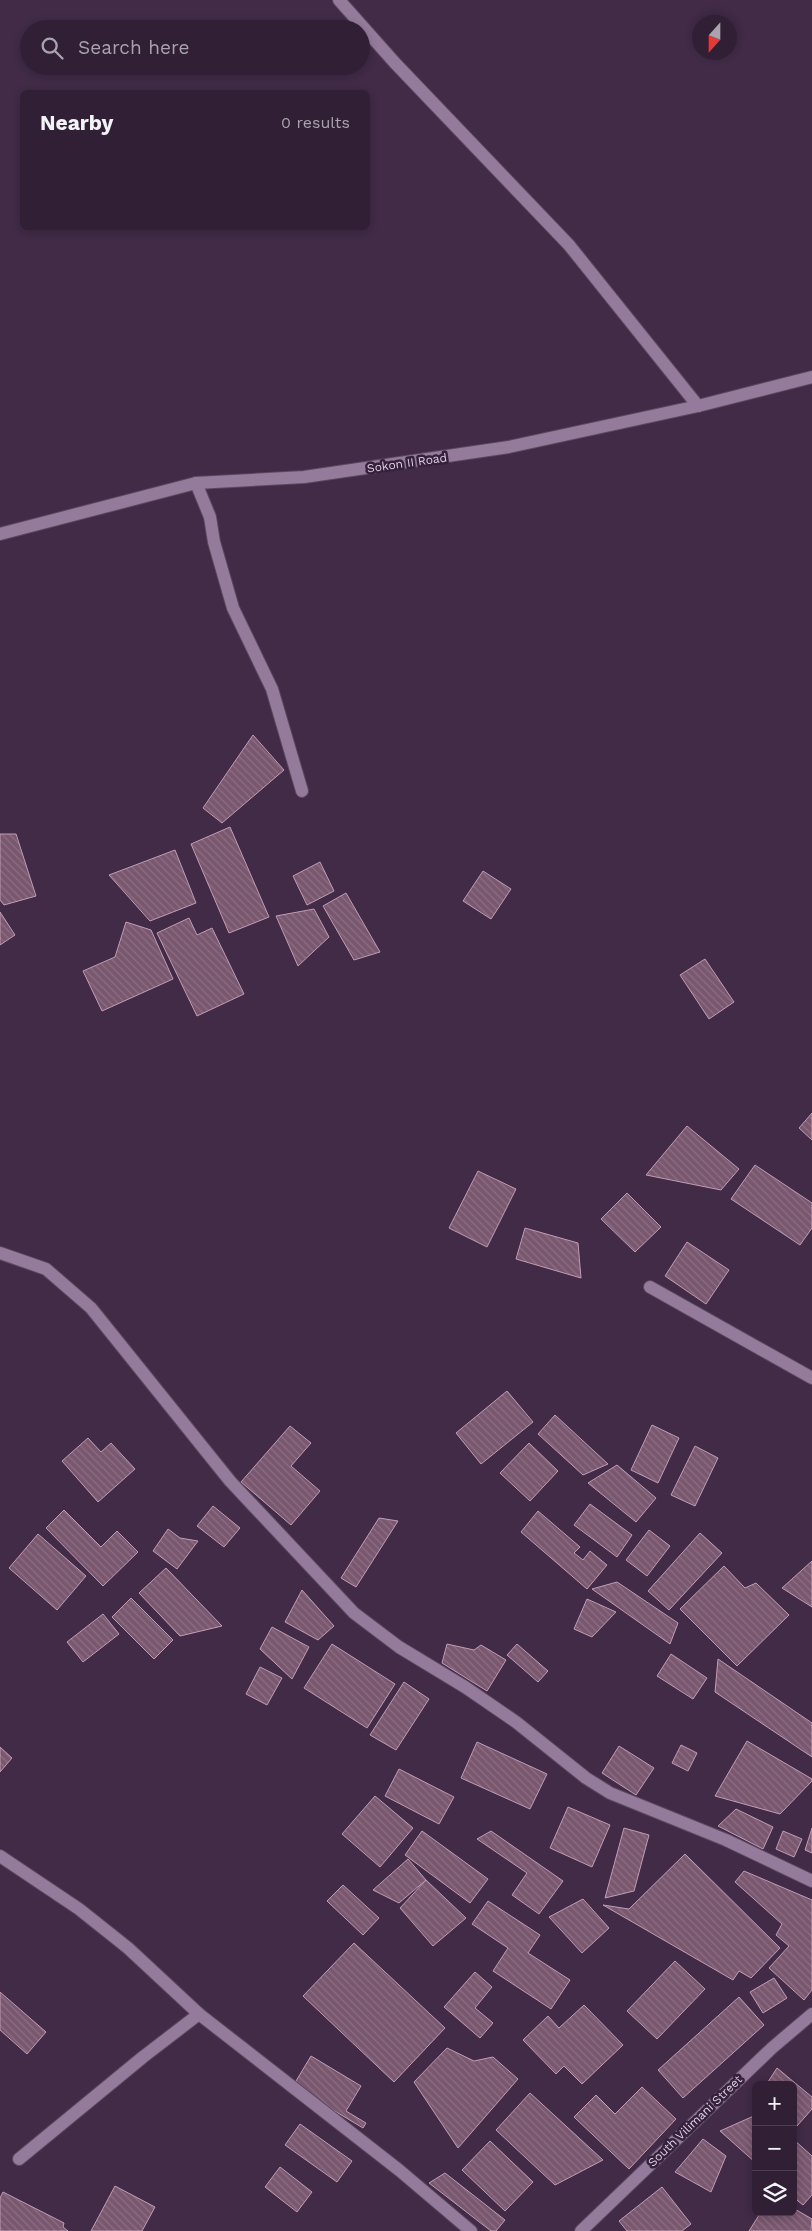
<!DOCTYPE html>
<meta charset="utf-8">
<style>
body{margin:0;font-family:"Work Sans",sans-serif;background:#3d2d41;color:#f1f3f6}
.controls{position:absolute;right:15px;bottom:15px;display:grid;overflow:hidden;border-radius:8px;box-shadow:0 2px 8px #0003}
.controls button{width:45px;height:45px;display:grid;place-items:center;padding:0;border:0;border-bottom:1px solid #4c3e50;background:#312035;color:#f1f3f6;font:25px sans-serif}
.compass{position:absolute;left:692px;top:15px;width:45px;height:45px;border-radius:50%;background:#312035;box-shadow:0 2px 8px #0003;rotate:201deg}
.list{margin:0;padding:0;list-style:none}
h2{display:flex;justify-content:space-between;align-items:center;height:65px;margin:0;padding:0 20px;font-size:21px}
h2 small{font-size:16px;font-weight:400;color:#a8a3ad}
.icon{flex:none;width:28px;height:28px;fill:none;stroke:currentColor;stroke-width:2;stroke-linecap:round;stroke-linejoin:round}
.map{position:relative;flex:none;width:812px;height:2231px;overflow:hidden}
.search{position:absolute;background:#312035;box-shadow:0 2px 8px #0003;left:20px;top:20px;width:350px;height:55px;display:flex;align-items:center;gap:12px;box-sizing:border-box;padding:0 18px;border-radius:28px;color:#a8a3ad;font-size:19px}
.panel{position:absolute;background:#312035;box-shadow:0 2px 8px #0003;left:20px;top:90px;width:350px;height:140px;border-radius:8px}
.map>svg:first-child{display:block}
</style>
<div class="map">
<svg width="812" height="2231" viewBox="0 0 812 2231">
<defs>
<pattern id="building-back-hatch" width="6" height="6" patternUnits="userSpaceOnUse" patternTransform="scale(1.25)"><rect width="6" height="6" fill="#79576f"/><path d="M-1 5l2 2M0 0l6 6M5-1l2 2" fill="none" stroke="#8c6e83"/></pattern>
</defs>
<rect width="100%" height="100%" fill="#412b47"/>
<g fill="url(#building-back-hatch)" stroke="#c29cb6">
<path d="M253,735L284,770L222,823L203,808Z"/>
<path d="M230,827L269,917L229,933L191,844Z"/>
<path d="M0,834H16L36,896L4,905L0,900Z"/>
<path d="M175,850L196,903L150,921L109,875Z"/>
<path d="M320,862L334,891L307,905L293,876Z"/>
<path d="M483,871L511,889L491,919L463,901Z"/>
<path d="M346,893L380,952L354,960L323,906Z"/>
<path d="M314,909L329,937L298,966L276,916Z"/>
<path d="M0,912L15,935L0,945Z"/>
<path d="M189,918L197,935L212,928L244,994L197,1016L157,933Z"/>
<path d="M126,922L151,930L173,979L102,1011L83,971L115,957Z"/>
<path d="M705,959L734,1002L709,1019L680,975Z"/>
<path d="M812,1113V1140L799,1128Z"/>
<path d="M687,1126L739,1169L721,1190L646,1175Z"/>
<path d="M755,1165L812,1203V1228L800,1245L731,1199Z"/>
<path d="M478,1171L516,1189L487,1247L449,1228Z"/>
<path d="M627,1193L661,1227L635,1252L601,1219Z"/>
<path d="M525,1228L578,1243L581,1278L516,1259Z"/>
<path d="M687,1242L729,1270L706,1304L665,1276Z"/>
<path d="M507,1391L533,1422L481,1464L456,1433Z"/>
<path d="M555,1415L608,1464L583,1475L538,1434Z"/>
<path d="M652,1425L679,1438L658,1483L631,1470Z"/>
<path d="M290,1426L311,1443L291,1466L320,1491L291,1525L241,1482Z"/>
<path d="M88,1438L101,1452L111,1443L135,1469L98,1502L62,1461Z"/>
<path d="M529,1443L558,1471L530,1501L500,1473Z"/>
<path d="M695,1446L718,1458L695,1506L671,1495Z"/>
<path d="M617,1465L656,1498L636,1522L588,1483Z"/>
<path d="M590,1504L632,1535L617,1557L574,1525Z"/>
<path d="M213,1506L240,1528L224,1547L197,1526Z"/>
<path d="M64,1510L101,1547L117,1531L138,1552L103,1586L46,1528Z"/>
<path d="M538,1511L580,1547L574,1553L583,1560L590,1551L607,1565L587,1589L521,1532Z"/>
<path d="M379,1518L398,1521L356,1587L341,1578Z"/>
<path d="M168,1529L180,1538L198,1541L177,1569L153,1551Z"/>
<path d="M649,1530L670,1546L647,1576L626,1560Z"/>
<path d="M700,1533L722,1553L669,1610L648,1591Z"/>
<path d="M38,1534L86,1576L57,1610L9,1568Z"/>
<path d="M812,1561V1607L782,1588Z"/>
<path d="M724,1566L745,1588L756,1583L789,1615L737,1666L680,1609Z"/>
<path d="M166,1568L222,1626L180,1636L139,1593Z"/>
<path d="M617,1582L678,1623L670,1644L592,1589Z"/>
<path d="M302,1590L334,1626L318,1640L285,1622Z"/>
<path d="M131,1598L173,1640L154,1659L112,1617Z"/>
<path d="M587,1599L616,1612L592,1637L574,1629Z"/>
<path d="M103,1614L119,1634L83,1662L67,1642Z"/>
<path d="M272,1627L309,1647L292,1679L260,1649Z"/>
<path d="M332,1644L395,1684L367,1728L304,1688Z"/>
<path d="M447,1644L474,1650L481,1645L506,1660L487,1691L442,1663Z"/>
<path d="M517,1644L548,1671L538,1682L507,1655Z"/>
<path d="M671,1654L707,1678L693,1699L657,1676Z"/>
<path d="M718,1659L812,1723V1757L715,1692Z"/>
<path d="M260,1667L282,1678L267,1705L246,1694Z"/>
<path d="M404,1682L429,1699L396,1750L370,1735Z"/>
<path d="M747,1741L812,1779V1781L780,1814L715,1796Z"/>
<path d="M477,1742L547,1774L530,1809L461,1778Z"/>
<path d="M681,1745L697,1753L688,1771L672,1763Z"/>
<path d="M619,1746L654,1768L636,1795L602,1773Z"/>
<path d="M0,1747L12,1758L0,1772Z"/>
<path d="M399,1769L454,1797L439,1824L385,1796Z"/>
<path d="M375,1796L413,1828L380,1867L342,1834Z"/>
<path d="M568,1807L610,1825L592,1867L550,1848Z"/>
<path d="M736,1809L773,1827L763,1849L718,1826Z"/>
<path d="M624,1828L649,1835L634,1891L605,1898Z"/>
<path d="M812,1828V1853L805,1850Z"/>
<path d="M422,1831L488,1879L470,1903L405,1855Z"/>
<path d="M491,1831L563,1881L539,1914L512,1895L527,1873L477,1839Z"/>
<path d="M783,1831L802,1839L794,1857L776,1849Z"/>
<path d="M685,1854L780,1948L751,1978L739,1971L733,1980L603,1905L629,1909Z"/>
<path d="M408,1859L426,1880L399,1903L373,1890Z"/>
<path d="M744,1871L812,1900V1990L804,2000L769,1968L789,1946L776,1935L782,1924L735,1882Z"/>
<path d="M426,1880L466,1918L433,1946L400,1908Z"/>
<path d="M343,1885L379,1918L363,1935L327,1901Z"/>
<path d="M583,1899L609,1928L582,1953L549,1917Z"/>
<path d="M488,1901L540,1935L528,1953L570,1980L551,2009L493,1971L508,1948L472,1924Z"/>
<path d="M354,1943L445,2028L394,2082L303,1996Z"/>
<path d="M675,1961L705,1989L657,2039L627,2011Z"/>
<path d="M475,1972L492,1987L475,2008L493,2023L480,2038L444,2007Z"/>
<path d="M774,1978L787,1998L763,2013L750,1992Z"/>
<path d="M0,1992L46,2032L27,2054L0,2030Z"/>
<path d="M739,1997L764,2025L683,2098L658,2070Z"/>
<path d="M584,2005L623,2045L582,2084L564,2066L556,2074L523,2040L548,2016L559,2028Z"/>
<path d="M447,2048L474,2061L493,2057L518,2079L458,2148L414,2082Z"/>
<path d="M311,2056L361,2086L346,2111L366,2123L363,2128L293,2086Z"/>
<path d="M777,2068L812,2097V2109L797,2126L793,2123V2085H766Z"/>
<path d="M642,2087L676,2119L629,2169L574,2117L596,2095L615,2114Z"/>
<path d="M530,2093L603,2160L555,2185L496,2130Z"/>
<path d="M756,2115V2163L720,2131Z"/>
<path d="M300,2124L352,2161L337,2182L285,2145Z"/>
<path d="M703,2139L726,2156L711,2192L675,2172Z"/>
<path d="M793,2139L812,2156V2195L803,2205L793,2197Z"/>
<path d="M490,2141L533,2182L505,2211L462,2170Z"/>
<path d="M280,2167L312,2192L297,2212L265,2187Z"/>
<path d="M445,2173L505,2220L496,2231H491L429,2183Z"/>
<path d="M115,2186L155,2207L142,2231H91Z"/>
<path d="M662,2187L691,2224L682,2231H627L619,2221Z"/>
<path d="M3,2192L64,2223L63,2227L68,2231H0V2198Z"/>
<path d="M793,2208L812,2219L811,2231H749L761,2212H793Z"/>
</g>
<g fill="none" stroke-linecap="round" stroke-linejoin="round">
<g stroke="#5b4860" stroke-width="14">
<g id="minor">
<path d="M339,0L395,63L569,245L698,406"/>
<path d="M196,483L210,517L214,542L233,608L272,689L302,791"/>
<path d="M0,1253L46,1269L91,1308L230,1481L354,1613L399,1647L465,1687L516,1722L586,1778L610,1793L726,1840L812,1881"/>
<path d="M650,1287L812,1378"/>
<path d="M0,1856L79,1909L128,1948L199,2014L399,2170L471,2231"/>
<path d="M19,2159L143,2057L199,2014"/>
<path d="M581,2231L772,2048L812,2014"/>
</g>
</g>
<g stroke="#5b4860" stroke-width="14">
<path id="tertiary" d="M0,534L196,483L304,477L509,447L698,406L812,377"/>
</g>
<use href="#minor" stroke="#947b9c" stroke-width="12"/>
<use href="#tertiary" stroke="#947b9c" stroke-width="12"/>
</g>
<g text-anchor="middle" stroke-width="5" stroke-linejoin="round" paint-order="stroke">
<g font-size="12" fill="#dfd2e4" stroke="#36213d">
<text transform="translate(407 463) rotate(-8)" y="4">Sokon II Road</text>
<text transform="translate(695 2121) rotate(-44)" y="4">South Vilimani Street</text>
</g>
</g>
</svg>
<div class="controls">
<button>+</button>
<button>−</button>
<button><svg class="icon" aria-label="layers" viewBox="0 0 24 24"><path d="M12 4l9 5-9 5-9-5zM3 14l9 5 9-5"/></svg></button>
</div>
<svg class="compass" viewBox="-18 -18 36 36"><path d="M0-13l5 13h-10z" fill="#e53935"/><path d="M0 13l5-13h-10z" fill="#a8a3ad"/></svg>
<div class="search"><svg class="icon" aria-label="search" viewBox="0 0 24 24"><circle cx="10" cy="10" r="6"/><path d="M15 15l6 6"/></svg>Search here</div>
<section class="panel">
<h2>Nearby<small>0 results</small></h2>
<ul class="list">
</ul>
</section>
</div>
